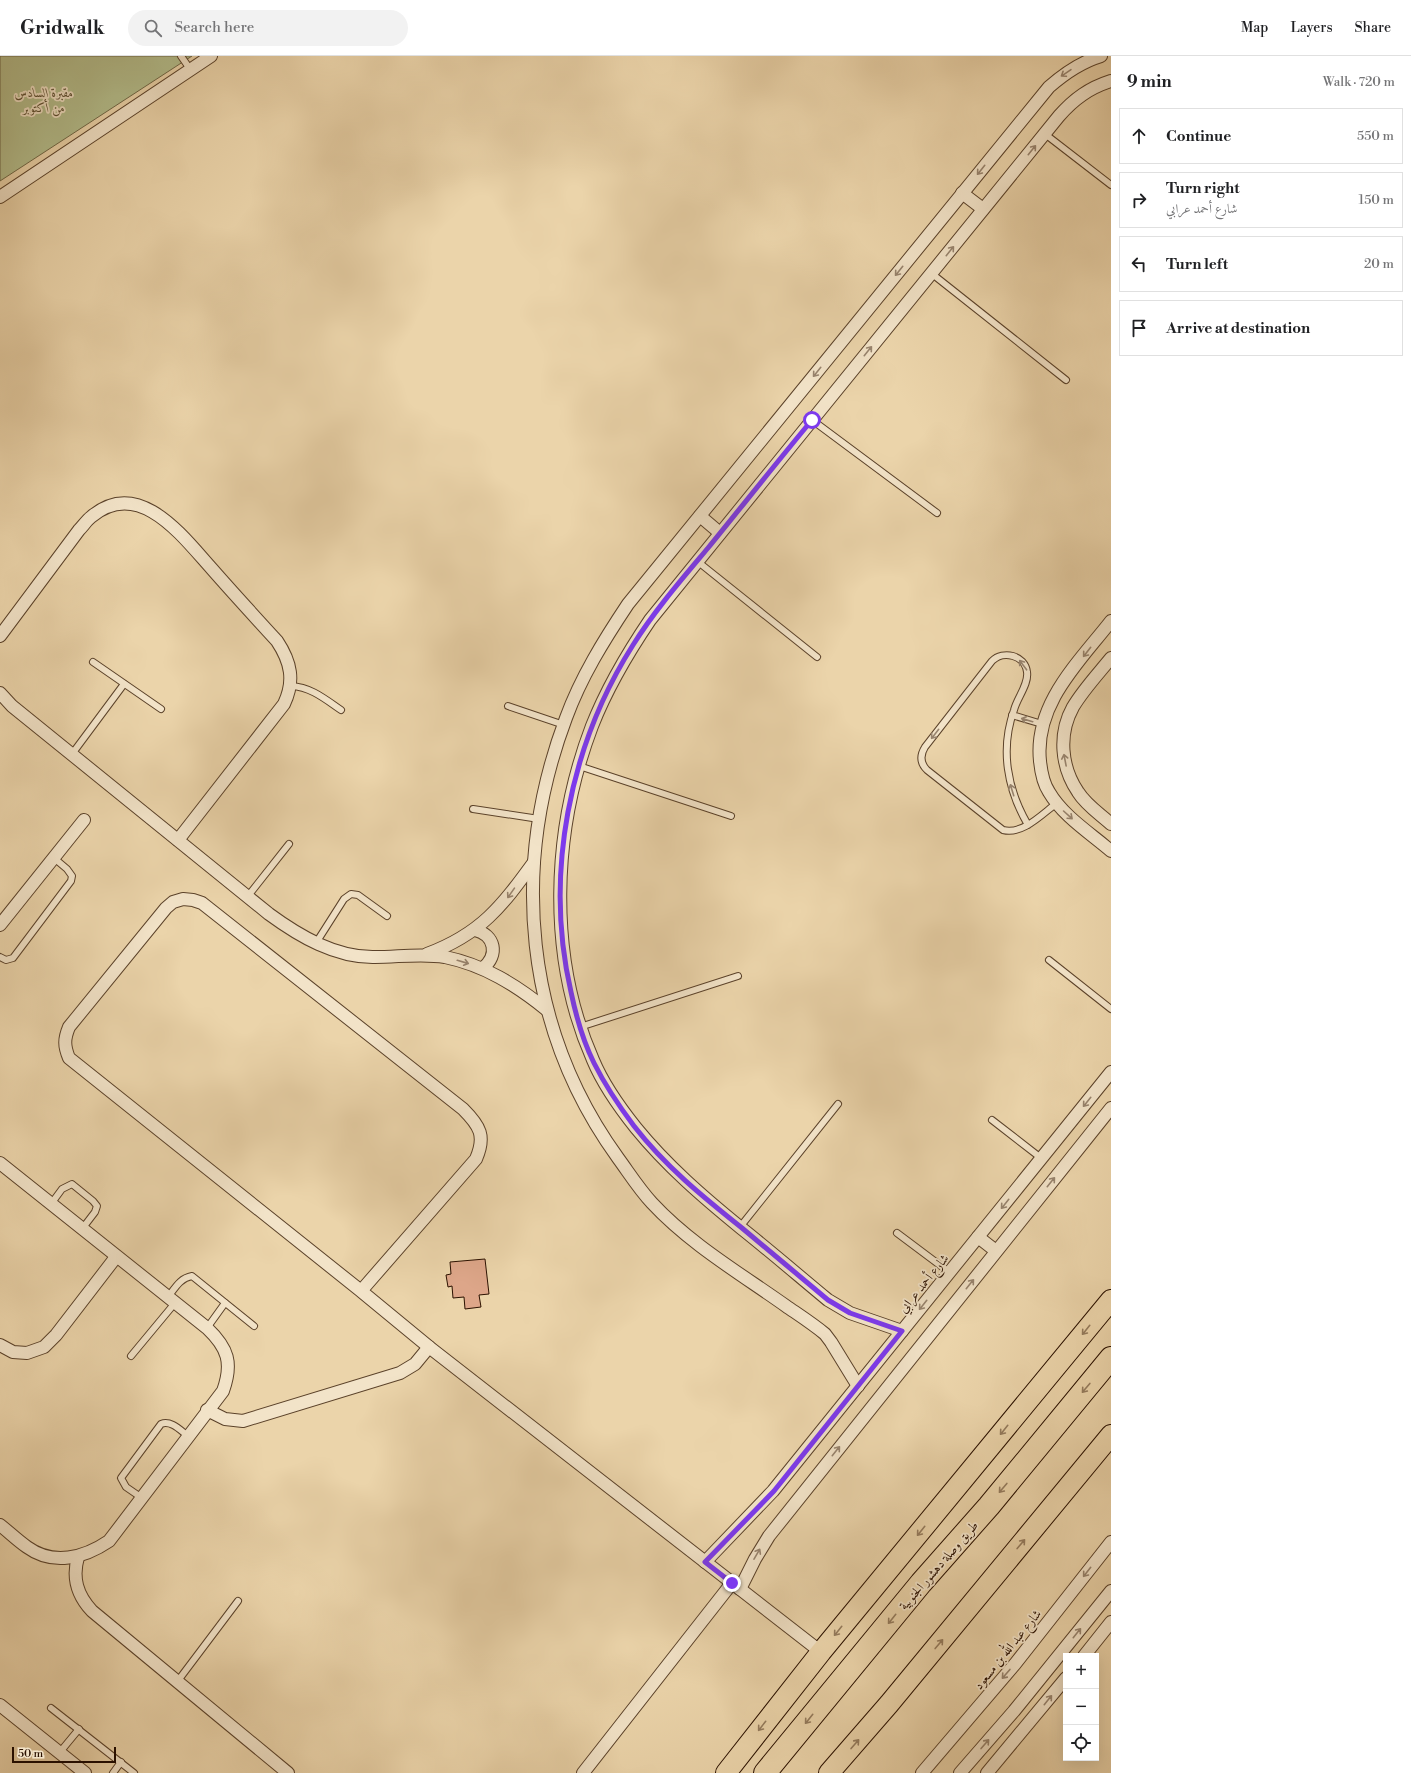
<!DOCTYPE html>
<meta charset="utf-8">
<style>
body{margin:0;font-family:"Libre Bodoni",Amiri,serif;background:#f2f2f2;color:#202124}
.controls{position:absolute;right:12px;bottom:12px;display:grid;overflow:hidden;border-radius:0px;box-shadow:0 4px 16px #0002}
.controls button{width:36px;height:36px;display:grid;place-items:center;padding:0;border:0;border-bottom:1px solid #e0e0e0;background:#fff;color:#202124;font:20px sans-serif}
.scale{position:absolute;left:12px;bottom:10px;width:104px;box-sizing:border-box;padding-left:4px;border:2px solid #2b1100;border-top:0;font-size:11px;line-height:14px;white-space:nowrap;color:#2b1100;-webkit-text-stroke:3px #f2e3c8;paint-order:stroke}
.stop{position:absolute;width:12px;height:12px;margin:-9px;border:3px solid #7c3aed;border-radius:50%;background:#fff}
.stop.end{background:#7c3aed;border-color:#fff;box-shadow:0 1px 4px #0008}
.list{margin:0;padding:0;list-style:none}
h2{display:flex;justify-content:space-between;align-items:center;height:52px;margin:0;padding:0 16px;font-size:17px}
h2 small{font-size:13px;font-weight:400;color:#757577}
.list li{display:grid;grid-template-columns:26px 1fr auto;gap:12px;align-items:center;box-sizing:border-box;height:56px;margin:0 8px 8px;padding:0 8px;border:1px solid #e0e0e0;border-radius:0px}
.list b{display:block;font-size:15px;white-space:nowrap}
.list p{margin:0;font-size:13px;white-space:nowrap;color:#757577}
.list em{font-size:13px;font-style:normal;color:#757577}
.icon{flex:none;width:22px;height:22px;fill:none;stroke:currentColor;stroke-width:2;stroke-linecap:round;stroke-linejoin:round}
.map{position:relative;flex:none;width:1111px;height:1717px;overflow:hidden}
header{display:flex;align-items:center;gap:24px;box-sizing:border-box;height:56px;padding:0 20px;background:#fff;border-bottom:1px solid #e0e0e0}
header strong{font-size:19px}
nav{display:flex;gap:22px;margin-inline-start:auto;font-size:14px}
.search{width:280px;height:36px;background:#f2f2f2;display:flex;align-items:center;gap:10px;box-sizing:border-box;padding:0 14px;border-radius:22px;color:#757577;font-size:15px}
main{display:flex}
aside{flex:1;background:#fff}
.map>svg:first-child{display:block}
</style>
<header>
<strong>Gridwalk</strong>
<div class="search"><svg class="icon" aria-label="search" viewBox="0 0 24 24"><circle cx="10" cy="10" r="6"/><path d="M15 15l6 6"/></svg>Search here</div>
<nav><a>Map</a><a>Layers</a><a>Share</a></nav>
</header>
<main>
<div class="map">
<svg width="1111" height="1717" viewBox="0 0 1111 1717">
<rect width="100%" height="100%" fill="#ebd4aa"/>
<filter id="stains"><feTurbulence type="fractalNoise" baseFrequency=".005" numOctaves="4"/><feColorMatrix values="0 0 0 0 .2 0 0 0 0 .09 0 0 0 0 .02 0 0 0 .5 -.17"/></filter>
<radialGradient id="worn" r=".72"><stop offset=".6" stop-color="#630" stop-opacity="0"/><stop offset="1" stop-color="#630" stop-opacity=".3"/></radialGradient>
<path fill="#b3bd8c" stroke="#6f6746" d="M0,0H192L0,125Z"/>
<path fill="#dda689" stroke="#2b1100" d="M485,1203L489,1238L479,1239L481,1251L465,1253L464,1241L453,1242L452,1230L448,1231L446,1219L451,1218L450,1206Z"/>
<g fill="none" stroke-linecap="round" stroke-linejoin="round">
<g stroke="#5b422a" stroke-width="8">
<g id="service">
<path d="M181,0L190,13"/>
<path d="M1045,78L1111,129"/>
<path d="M931,217L1066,324"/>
<path d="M812,364L937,457"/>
<path d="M697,505L817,601"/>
<path d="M93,606L161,653"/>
<path d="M291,630C311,631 325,643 341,654"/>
<path d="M508,650L564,669"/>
<path d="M1012,659L1042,668"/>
<path d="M72,698L124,628"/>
<path d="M579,710L731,760"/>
<path d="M473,753L539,763"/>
<path d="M1028,769C1007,733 1000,693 1014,654C1017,642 1029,628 1027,616C1025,599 1003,594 992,605L925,691C920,699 920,707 927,714L1003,774C1023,779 1042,758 1057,747"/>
<path d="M248,840L289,788"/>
<path d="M316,887L344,843L351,838L358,839L387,860"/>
<path d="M0,901L6,904L13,902L71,825L72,820L67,813L54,802"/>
<path d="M1049,904L1111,953"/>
<path d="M580,971L738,920"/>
<path d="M992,1064L1041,1102"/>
<path d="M51,1148L62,1133L72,1128L93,1145L97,1150L95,1156L82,1173"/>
<path d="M740,1171L838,1048"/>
<path d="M897,1177L949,1216"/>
<path d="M168,1241C175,1232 180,1222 192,1220L254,1270"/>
<path d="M207,1272L225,1247"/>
<path d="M131,1300L175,1247"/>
<path d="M142,1442L126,1431L121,1422L161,1368C171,1364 180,1374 188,1380"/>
<path d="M177,1626L238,1545"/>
<path d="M51,1652L134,1717"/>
<path d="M60,1696L79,1673"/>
<path d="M113,1717L121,1706"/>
</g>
</g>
<g stroke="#5b422a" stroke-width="14">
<g id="minor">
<path d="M962,137L983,153"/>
<path d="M0,141L211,0"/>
<path d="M700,460L720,477"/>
<path d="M1111,565C1079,606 1034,648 1040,705C1041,715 1043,727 1049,736C1063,760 1090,777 1111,795"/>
<path d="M0,580L79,474C83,470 87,464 91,461C139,420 183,481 212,513C233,537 255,561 277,585C291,606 295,625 284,648L178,784"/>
<path d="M1111,602C1098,618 1083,634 1073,651C1058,678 1061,711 1078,736C1086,749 1100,758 1111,768"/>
<path d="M0,637L12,650L269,858C299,880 336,902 375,901C398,901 422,897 445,901C484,909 516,929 547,954"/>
<path d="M0,869L84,764"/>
<path d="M475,874C495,879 499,899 483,912"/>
<path d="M427,898C481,878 502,850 534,806"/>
<path d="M0,1107L207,1272C228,1292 233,1307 223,1335L109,1485C84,1502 53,1510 27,1491C17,1484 9,1476 0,1469"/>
<path d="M978,1181L996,1195"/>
<path d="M361,1235L69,1002C64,990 64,983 69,971L166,852L173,846L183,843L193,844L202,847L463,1053C480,1070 486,1080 476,1103L361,1235L429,1291L821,1596"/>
<path d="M902,1275L850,1257L828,1244C799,1220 770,1195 741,1172C703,1141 667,1110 636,1072C620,1052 603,1028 593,1004C547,900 552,775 592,670C607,632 627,598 650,564L1059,60C1074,43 1089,32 1111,25"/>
<path d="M0,1289L13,1296L27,1297L44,1291L56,1279L116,1201"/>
<path d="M858,1330L831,1286L825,1278C813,1268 799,1259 786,1250C741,1218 690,1188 652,1147C639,1133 629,1117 618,1102C524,972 510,811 566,662C581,621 604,584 628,548L1049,31C1065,17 1081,6 1101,0"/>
<path d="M207,1354L225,1363L243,1365L400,1317L415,1308L429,1291"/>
<path d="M78,1501C72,1522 77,1539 92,1555L288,1717"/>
<path d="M705,1506L773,1435L1111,1016"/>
<path d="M740,1533L755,1503L769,1480L1111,1052"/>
<path d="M1084,1600L1111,1566"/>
<path d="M0,1649L85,1717"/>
<path d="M583,1717L732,1527"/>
<path d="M922,1717L1015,1608L1111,1486"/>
<path d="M960,1717L1014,1655L1111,1535"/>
<path d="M987,1717L1066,1622"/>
</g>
</g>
<g stroke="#2b1100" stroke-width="22">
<g id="trunk">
<path d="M726,1717L821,1596L1111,1244"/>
<path d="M829,1717L889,1648L1111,1379"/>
</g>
</g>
<g stroke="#2b1100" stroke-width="24">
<path id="motorway" d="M765,1717L921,1527L989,1450L1111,1302"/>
</g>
<use href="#service" stroke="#f2e3c8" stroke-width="6"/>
<use href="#minor" stroke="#f2e3c8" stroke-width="12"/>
<use href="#trunk" stroke="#ebd4aa" stroke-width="20"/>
<use href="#motorway" stroke="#ebd4aa" stroke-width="22"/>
</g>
<defs><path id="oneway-shaft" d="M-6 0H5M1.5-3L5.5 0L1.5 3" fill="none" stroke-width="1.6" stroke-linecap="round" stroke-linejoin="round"/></defs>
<g stroke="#98846e">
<use href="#oneway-shaft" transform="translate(1066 17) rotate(146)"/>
<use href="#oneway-shaft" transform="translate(1032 94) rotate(-51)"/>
<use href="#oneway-shaft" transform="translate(981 114) rotate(129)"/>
<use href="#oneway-shaft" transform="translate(950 195) rotate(-51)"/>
<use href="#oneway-shaft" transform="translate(899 215) rotate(129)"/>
<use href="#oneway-shaft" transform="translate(868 295) rotate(-51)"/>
<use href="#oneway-shaft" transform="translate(817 316) rotate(129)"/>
<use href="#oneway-shaft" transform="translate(1087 596) rotate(128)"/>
<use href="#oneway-shaft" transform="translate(1023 609) rotate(-127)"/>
<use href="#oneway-shaft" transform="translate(1027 664) rotate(-164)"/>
<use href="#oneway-shaft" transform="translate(935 678) rotate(128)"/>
<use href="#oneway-shaft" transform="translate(1065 704) rotate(-101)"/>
<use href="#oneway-shaft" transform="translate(1012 734) rotate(-107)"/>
<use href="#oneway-shaft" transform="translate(1068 759) rotate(42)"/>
<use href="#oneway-shaft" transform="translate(511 837) rotate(125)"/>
<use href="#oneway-shaft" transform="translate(463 906) rotate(16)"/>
<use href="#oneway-shaft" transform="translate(1087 1046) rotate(129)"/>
<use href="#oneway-shaft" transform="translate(1051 1126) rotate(-51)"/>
<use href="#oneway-shaft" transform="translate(1005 1148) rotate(129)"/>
<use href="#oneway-shaft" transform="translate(970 1228) rotate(-51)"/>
<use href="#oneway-shaft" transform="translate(923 1249) rotate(129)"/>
<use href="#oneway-shaft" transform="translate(836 1395) rotate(-51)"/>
<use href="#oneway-shaft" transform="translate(757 1498) rotate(-60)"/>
<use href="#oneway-shaft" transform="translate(1087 1516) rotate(128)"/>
<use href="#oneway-shaft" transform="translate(1077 1577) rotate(-51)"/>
<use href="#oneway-shaft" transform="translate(1006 1618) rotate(131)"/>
<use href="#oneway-shaft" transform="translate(1048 1644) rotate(-51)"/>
<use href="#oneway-shaft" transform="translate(985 1688) rotate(-49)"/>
</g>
<g stroke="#957c5e">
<use href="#oneway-shaft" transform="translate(1086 1274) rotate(129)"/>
<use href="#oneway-shaft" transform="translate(1086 1332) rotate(130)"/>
<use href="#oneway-shaft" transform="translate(1004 1374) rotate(129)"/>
<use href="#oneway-shaft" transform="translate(1003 1432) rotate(130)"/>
<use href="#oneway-shaft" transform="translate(921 1475) rotate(129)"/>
<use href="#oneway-shaft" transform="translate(1021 1488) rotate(-50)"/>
<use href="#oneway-shaft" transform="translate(892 1563) rotate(129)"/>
<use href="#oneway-shaft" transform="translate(838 1575) rotate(129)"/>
<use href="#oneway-shaft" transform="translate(939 1588) rotate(-50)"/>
<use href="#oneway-shaft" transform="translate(809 1663) rotate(129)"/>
<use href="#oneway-shaft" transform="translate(762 1670) rotate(128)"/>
<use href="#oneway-shaft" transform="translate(855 1688) rotate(-49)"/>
</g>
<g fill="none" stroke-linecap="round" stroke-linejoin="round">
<path stroke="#7c3aed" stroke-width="5" d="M732,1527L705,1506L774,1435L902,1275L850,1257L828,1244C799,1220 771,1196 742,1172C703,1141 665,1110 634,1070C619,1050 605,1029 594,1007C583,985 576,960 571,936C544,819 569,690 633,589C655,554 682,523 708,492C743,449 777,406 812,364"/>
</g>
<g text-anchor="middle" stroke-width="3.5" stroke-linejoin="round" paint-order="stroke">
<g font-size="13" font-style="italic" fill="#5b4d31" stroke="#f2e3c8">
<text x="44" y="41">مقبرة السادس<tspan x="44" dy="15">من أكتوبر</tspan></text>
</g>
<g font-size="13" fill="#2b1100" stroke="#f2e3c8">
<text transform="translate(923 1227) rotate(-51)" y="5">شارع أحمد عرابي</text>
<text transform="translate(938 1509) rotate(-49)" y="5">طريق وصلة دهشور الجنوبية</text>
<text transform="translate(1007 1593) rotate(-51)" y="5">شارع عبد الله بن مسعود</text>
</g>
</g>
<rect width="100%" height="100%" filter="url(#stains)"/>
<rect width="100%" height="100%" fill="url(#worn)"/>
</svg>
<div class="controls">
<button>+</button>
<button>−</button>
<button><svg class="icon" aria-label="locate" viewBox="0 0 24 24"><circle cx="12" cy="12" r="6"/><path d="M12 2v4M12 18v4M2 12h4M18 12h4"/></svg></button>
</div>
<div class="scale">50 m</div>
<div class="stop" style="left:812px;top:364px"></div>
<div class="stop end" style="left:732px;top:1527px"></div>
</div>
<aside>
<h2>9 min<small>Walk · 720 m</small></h2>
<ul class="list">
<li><svg class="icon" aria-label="ahead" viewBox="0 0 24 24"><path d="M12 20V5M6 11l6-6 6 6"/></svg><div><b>Continue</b></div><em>550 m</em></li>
<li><svg class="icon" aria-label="right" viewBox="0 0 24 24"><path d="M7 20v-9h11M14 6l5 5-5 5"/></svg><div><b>Turn right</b><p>شارع أحمد عرابي</p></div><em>150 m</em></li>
<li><svg class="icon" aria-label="left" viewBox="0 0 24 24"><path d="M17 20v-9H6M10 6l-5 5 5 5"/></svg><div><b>Turn left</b></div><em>20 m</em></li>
<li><svg class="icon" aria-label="arrive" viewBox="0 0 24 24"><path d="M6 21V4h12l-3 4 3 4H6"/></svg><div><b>Arrive at destination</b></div></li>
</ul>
</aside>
</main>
